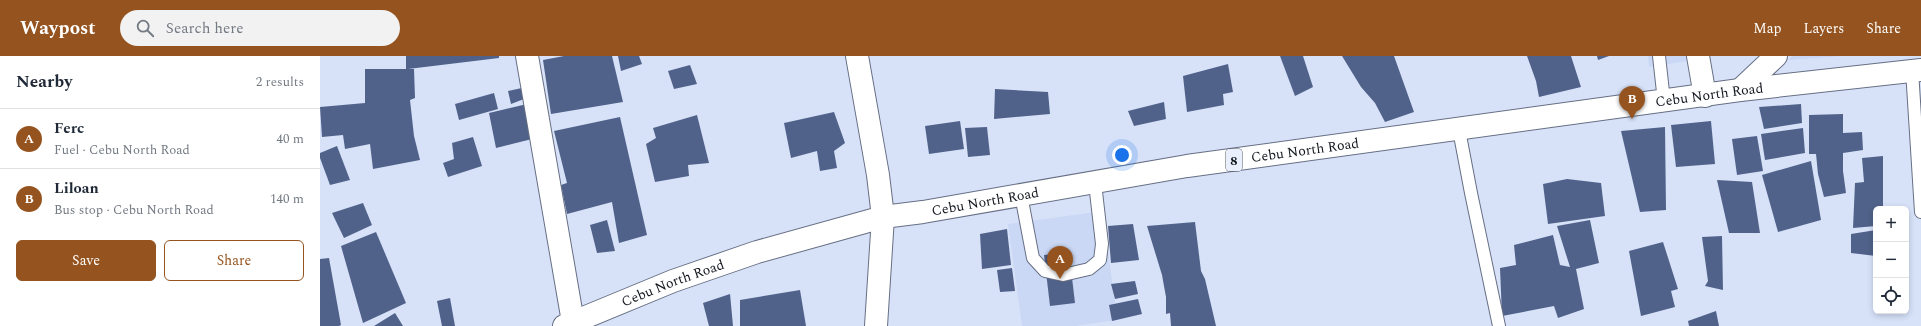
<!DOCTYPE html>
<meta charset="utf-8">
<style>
body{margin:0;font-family:Spectral,serif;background:#f2f2f3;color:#1f2937}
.controls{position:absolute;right:12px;bottom:12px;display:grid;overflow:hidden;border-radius:6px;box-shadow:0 2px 6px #0003}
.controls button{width:36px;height:36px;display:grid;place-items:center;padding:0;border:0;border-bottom:1px solid #e0e1e3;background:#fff;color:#1f2937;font:20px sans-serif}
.you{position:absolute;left:802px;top:99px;width:14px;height:14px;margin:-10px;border:3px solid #fff;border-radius:50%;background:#1a73e8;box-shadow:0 0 0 6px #1a73e833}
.badge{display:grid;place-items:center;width:26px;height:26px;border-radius:50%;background:#95541f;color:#fff;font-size:13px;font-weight:700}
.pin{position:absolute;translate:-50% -33px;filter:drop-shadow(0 1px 2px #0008)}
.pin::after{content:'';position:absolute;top:21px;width:14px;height:12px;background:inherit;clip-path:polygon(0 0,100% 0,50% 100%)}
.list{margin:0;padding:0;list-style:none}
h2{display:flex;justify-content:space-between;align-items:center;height:52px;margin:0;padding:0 16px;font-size:17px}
h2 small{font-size:13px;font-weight:400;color:#747a83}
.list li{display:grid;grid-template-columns:26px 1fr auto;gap:12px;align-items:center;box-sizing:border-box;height:60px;padding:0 16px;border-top:1px solid #e0e1e3}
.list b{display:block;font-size:15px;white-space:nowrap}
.list p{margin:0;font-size:13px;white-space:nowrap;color:#747a83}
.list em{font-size:13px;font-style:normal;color:#747a83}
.actions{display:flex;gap:8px;padding:12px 16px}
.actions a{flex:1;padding:9px 0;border:1px solid #95541f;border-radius:6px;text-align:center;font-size:14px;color:#95541f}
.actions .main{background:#95541f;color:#fff}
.icon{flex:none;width:22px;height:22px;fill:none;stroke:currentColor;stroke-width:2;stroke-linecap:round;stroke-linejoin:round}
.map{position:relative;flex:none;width:1601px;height:270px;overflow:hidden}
header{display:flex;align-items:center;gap:24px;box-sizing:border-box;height:56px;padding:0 20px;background:#95541f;color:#fff}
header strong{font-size:19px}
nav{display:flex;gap:22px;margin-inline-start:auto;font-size:14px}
.search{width:280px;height:36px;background:#f2f2f3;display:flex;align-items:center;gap:10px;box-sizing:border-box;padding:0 14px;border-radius:22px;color:#747a83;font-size:15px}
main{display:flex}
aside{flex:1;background:#fff}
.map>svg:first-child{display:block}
</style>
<header>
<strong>Waypost</strong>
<div class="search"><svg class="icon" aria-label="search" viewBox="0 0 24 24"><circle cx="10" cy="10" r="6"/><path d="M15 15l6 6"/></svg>Search here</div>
<nav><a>Map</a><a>Layers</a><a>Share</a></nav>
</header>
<main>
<aside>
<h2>Nearby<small>2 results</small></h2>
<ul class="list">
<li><span class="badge">A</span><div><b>Ferc</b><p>Fuel · Cebu North Road</p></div><em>40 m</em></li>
<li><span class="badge">B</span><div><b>Liloan</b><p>Bus stop · Cebu North Road</p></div><em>140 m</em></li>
</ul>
<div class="actions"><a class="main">Save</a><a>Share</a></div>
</aside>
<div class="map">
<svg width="1601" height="270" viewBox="0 0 1601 270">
<rect width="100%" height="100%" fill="#d7e2f9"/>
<g fill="#cad7f5">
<path d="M1328,0H1387V2L1329,11Z"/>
<path d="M1472,0H1523L1468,4Z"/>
<path d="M783,155L797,264L755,270H702L688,168Z"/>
</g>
<g fill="#51628a">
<path d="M86,0H179V2L88,13H94L95,42L90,44L94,80L100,104L53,113L50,88L25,93L23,79L2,81L0,51L45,47V13H86Z"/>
<path d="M244,0H292L303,46L231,58L223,4Z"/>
<path d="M298,0H319L322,8L301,15Z"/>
<path d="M960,0H983L993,31L975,40Z"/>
<path d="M1022,0H1074L1094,56L1065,66L1055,47L1041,31Z"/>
<path d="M1207,0H1251L1261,31L1219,41L1216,25Z"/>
<path d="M1277,0H1289L1278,4Z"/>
<path d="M908,8L913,36L903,38L904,49L867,56L863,20Z"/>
<path d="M370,9L377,28L354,33L348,15Z"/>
<path d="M202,32L204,43L191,48L188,35Z"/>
<path d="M675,33L728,36L730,58L674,63Z"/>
<path d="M174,37L178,53L139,64L135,48Z"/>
<path d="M844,46L846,63L814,70L808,55Z"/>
<path d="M207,48L212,83L176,92L169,57Z"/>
<path d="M1481,48L1482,67L1444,73L1439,51Z"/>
<path d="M514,56L525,87L514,95L517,112L500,115L497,95L471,102L464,67Z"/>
<path d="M1523,58V77L1542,76L1543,94L1523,97V115L1526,137L1504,141L1498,118L1496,98H1489V59Z"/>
<path d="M377,59L389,107L368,109L369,120L335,126L326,88L336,82L333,72Z"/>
<path d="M300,61L327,179L299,187L292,146L247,158L241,129L247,127L234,75Z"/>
<path d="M640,65L644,93L609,98L605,70Z"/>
<path d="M1391,65L1395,108L1356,111L1351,69Z"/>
<path d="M667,71L670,99L648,101L645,72Z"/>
<path d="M1345,71L1346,154L1320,156L1301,75Z"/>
<path d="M1483,72L1485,97L1445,104L1441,78Z"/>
<path d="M1437,80L1443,115L1417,119L1412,83Z"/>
<path d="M153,81L162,110L128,121L123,107L134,103L132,87Z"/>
<path d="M17,90L30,124L10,129L0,102V97Z"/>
<path d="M1563,100V153H1556V170L1533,172L1535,127L1544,126L1542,102Z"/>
<path d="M1491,105L1501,164L1458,176L1442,119Z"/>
<path d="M1247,123L1281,127L1285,160L1228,168L1223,128Z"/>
<path d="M1397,124L1432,126L1440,177H1409Z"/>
<path d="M43,147L52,169L24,182L12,157Z"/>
<path d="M287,164L295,195L277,197L270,169Z"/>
<path d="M1270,164L1279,207L1256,213L1264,253L1238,262L1234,250L1182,260L1180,212L1196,209L1194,189L1233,179L1240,209L1250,211L1237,170Z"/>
<path d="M875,166L881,215L885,223L896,270H851L850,257L846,258V241L842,219L827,170Z"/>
<path d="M813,168L819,204L791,207L788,170Z"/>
<path d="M687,173L691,209L662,213L660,178Z"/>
<path d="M1556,174V200L1531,197V178Z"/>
<path d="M56,176L86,247L43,267L21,190Z"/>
<path d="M1402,180L1403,234L1385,230L1388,225L1382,181Z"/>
<path d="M1343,186L1358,233L1351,235L1355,251L1321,260L1309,195Z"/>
<path d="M749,196L755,247L730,250L724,199Z"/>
<path d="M9,202L21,269L19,270H0V203Z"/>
<path d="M692,212L695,235L680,236L677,214Z"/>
<path d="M815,225L818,238L795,243L791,228Z"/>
<path d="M480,234L486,270H420V244Z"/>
<path d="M410,238L413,270H389L383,247Z"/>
<path d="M130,242L135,270H122L117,245Z"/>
<path d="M818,243L822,258L792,265L789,249Z"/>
<path d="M1396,255L1399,270H1369L1368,265Z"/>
<path d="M75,257L83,270H54Z"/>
</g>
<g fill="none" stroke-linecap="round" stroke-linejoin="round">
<g stroke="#666f83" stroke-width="14">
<g id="service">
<path d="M1339,0L1344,45"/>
<path d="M1592,14L1601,156"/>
<path d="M1139,74L1151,137L1179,270"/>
<path d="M701,139L713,202L725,215L743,219L769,213L780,204L782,188L775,127"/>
</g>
</g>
<g stroke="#666f83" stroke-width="24">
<g id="minor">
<path d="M207,0L253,266"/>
<path d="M537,0L558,119L563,161L556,270"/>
<path d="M1378,0L1385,40"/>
<path d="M1420,34L1456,0"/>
</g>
</g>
<g stroke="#666f83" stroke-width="24">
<g id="primary">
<path id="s1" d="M244,270L353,225L437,196L563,161L603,156L867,110L1420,34L1601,14"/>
</g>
</g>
<use href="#service" stroke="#fff" stroke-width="12"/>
<use href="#minor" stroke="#fff" stroke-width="22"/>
<use href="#primary" stroke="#fff" stroke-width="22"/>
</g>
<g text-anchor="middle" stroke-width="3" stroke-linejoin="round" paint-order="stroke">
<rect fill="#e9effd" stroke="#525660" stroke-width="1" x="906" y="93" width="16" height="22" rx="3"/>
<g font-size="13" font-weight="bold" fill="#11151c">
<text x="914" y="109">8</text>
</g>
<g font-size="14" fill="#11151c" stroke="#e9effd">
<text dy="5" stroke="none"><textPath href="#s1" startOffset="1173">Cebu North Road</textPath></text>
<text dy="5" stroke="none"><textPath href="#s1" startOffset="765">Cebu North Road</textPath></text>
<text dy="5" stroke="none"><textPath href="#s1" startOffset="441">Cebu North Road</textPath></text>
<text dy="5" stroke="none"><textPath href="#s1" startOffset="117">Cebu North Road</textPath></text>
</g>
</g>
</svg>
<div class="controls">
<button>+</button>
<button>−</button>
<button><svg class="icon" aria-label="locate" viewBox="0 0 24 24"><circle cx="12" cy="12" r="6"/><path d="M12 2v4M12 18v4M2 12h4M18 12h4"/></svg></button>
</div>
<div class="you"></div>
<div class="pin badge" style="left:740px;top:223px">A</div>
<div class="pin badge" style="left:1312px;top:63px">B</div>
</div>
</main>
